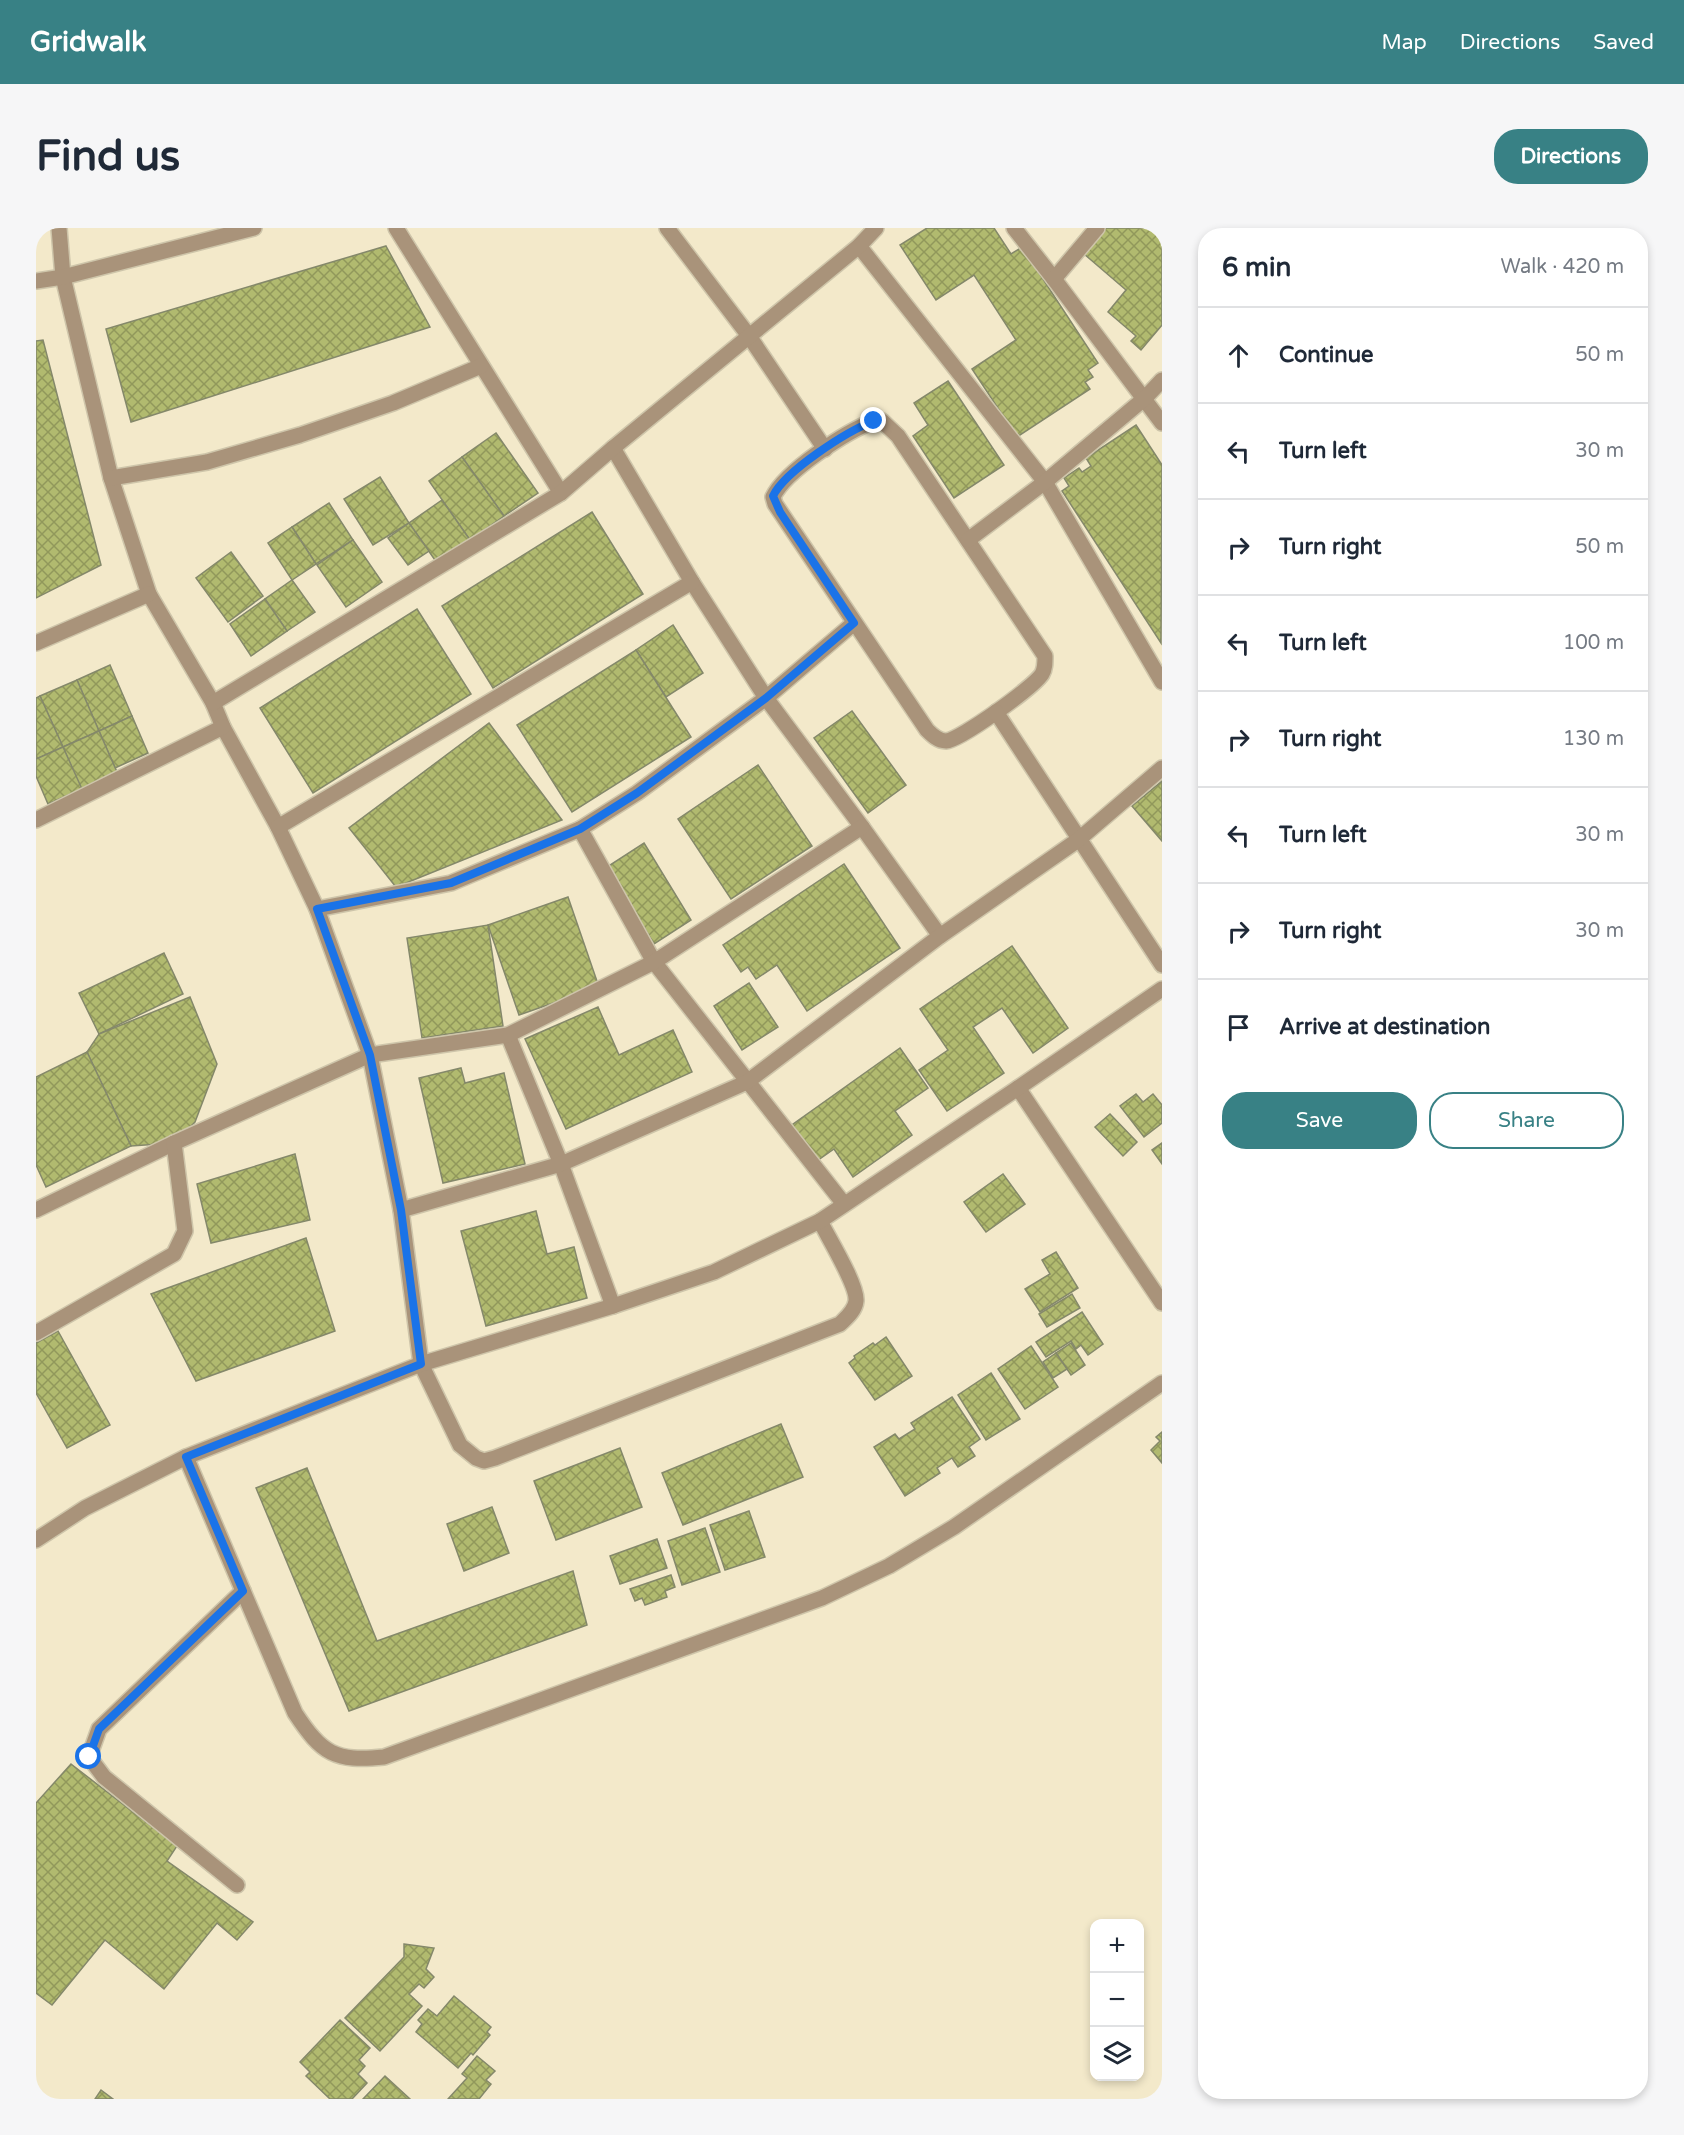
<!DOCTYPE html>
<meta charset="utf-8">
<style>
body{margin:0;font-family:"Varela Round",sans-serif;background:#f6f6f7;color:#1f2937}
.controls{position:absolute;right:18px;bottom:18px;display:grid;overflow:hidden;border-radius:12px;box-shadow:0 3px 9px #0003}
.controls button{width:54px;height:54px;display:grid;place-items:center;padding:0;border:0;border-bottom:2px solid #e0e1e3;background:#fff;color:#1f2937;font:30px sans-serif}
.stop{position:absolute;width:18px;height:18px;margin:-14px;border:4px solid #1a73e8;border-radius:50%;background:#fff}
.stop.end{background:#1a73e8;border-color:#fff;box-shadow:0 2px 6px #0008}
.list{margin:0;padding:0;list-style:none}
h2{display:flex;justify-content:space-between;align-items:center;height:78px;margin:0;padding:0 24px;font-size:26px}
h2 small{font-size:20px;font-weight:400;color:#747a83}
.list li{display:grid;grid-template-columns:39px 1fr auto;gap:18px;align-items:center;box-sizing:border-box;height:96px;padding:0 24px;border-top:2px solid #e0e1e3}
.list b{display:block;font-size:22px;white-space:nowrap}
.list em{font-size:20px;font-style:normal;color:#747a83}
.actions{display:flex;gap:12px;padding:18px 24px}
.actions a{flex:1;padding:14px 0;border:2px solid #388185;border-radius:24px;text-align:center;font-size:21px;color:#388185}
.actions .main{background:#388185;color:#fff}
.icon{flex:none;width:33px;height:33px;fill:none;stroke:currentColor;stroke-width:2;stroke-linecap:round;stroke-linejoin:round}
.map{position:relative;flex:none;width:1126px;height:1871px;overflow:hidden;border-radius:24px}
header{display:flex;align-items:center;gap:36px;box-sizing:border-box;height:84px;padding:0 30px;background:#388185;color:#fff}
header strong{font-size:28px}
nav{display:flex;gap:33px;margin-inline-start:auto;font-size:21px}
.intro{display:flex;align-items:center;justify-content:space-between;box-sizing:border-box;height:144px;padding:0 36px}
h1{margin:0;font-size:42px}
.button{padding:15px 27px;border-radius:24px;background:#388185;color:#fff;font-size:21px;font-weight:700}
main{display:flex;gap:36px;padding:0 36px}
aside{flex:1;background:#fff;border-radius:24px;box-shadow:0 3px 9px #0003}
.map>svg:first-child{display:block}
</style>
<header>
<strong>Gridwalk</strong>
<nav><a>Map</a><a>Directions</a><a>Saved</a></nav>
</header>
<div class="intro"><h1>Find us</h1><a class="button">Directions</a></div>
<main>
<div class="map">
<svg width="1126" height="1871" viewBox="0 0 1126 1871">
<defs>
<pattern id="building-cross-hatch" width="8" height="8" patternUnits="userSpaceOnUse" patternTransform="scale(1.5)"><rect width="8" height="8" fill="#b1ba6f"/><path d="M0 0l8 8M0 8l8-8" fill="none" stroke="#91985b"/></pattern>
</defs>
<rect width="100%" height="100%" fill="#f3e9ca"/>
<g fill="url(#building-cross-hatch)" stroke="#84886a" stroke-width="1.5">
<path d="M891,0H958L975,26L986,19L1062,135L1052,142L1057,149L1049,154L1054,161L981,209L936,141L980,112L938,47L900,72L864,17Z"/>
<path d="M1070,0H1126V97L1105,122L1095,113L1100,108L1072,84L1090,62L1048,26Z"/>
<path d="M350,18L394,99L95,194L70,101Z"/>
<path d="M7,112L65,337L0,370V113Z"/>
<path d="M912,153L968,237L918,270L877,208L892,197L878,175Z"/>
<path d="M1100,197L1126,237L1125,415L1026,263L1033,258L1028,250L1043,240L1046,244L1055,238L1050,230Z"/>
<path d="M460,205L502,265L468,288L426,229Z"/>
<path d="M426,229L468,288L434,312L393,253Z"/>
<path d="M344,249L373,295L337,317L308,271Z"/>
<path d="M406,272L434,312L401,335L373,295Z"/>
<path d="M293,275L317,312L280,336L256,299Z"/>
<path d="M556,284L607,366L457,460L406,378Z"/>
<path d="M373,295L393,323L372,337L352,310Z"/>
<path d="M256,299L280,336L256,352L232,315Z"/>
<path d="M317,312L346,354L310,379L281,337Z"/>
<path d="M195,324L227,368L192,394L160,350Z"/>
<path d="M256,352L279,384L251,403L229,371Z"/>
<path d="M229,371L251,403L215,428L194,396Z"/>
<path d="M381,381L435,466L277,565L224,480Z"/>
<path d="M637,397L667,445L630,469L600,422Z"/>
<path d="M600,422L655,509L536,584L481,497Z"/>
<path d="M74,437L96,488L63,503L41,452Z"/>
<path d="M41,452L63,503L27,519L4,468Z"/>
<path d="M4,468L27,519L0,531V470Z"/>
<path d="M816,483L870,557L832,585L778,510Z"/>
<path d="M96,488L112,525L79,540L63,503Z"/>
<path d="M453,495L526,592L360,659L313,600Z"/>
<path d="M63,503L81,544L45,561L27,519Z"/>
<path d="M27,519L46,561L12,576L0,548V531Z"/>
<path d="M722,537L776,618L695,671L642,591Z"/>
<path d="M1126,553V613L1096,578Z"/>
<path d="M608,615L655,692L618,716L571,639Z"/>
<path d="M808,636L864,720L771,783L741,737L720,751L712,739L705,744L687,717Z"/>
<path d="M532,669L563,759L483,787L452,697Z"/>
<path d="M452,697L467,798L386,810L371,710Z"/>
<path d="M976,718L1032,800L997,825L966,780L937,799L968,845L911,883L883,842L912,822L884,781Z"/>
<path d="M128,725L147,766L63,806L43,765Z"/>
<path d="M713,755L742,799L706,822L678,778Z"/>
<path d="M154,769L181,836L159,894L138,915L95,918L51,824L63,806Z"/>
<path d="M562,779L583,827L637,802L656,844L530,901L489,811Z"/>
<path d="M864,820L892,860L859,883L876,907L817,949L798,921L778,935L753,899Z"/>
<path d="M51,824L95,918L10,959L0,937V849Z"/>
<path d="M425,840L429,855L468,845L489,936L407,955L383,850Z"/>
<path d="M1100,866L1107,874L1117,866L1126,877V895L1108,909L1084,878Z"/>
<path d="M1074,886L1101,914L1087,928L1059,899Z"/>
<path d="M1126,915V936L1116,922Z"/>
<path d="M259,926L274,992L175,1015L161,956Z"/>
<path d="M967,946L989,976L950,1004L928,974Z"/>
<path d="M500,983L511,1026L538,1019L551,1070L450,1098L425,1003Z"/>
<path d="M270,1010L299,1103L160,1153L115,1066Z"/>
<path d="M1020,1024L1042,1060L1004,1084L989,1061L1014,1046L1006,1032Z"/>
<path d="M1036,1066L1044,1080L1011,1099L1003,1086Z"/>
<path d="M1046,1084L1067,1116L1052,1127L1045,1117L1040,1121L1035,1113L1010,1129L1000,1114Z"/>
<path d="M22,1103L74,1197L31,1220L0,1165V1115Z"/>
<path d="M850,1109L876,1148L839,1172L813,1135L819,1130L818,1128L837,1115L839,1117Z"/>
<path d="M1035,1115L1049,1137L1035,1147L1020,1125Z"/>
<path d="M995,1118L1022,1159L989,1181L962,1141Z"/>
<path d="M1020,1125L1031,1141L1017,1150L1007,1134Z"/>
<path d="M955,1145L984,1191L950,1212L922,1167Z"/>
<path d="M916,1169L944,1211L933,1219L939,1228L922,1239L916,1230L901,1240L904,1245L869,1268L838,1219L859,1206L863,1211L879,1201L875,1195Z"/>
<path d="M745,1196L767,1249L647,1297L626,1245Z"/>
<path d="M1126,1204V1235L1115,1222L1124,1213L1120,1209Z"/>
<path d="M584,1220L606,1279L520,1312L498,1253Z"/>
<path d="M271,1240L341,1413L537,1343L551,1397L313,1483L220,1260Z"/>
<path d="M456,1279L473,1325L428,1343L411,1296Z"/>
<path d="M713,1283L729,1329L689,1342L674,1297Z"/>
<path d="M669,1300L684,1344L646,1357L632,1313Z"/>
<path d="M621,1311L631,1340L584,1356L574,1328Z"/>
<path d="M635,1347L639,1359L629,1363L631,1369L609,1377L606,1370L599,1373L594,1361Z"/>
<path d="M35,1536L141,1618L131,1633L217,1694L201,1712L181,1695L128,1761L69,1712L16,1777L0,1765V1575Z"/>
<path d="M368,1716L398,1720L390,1741L398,1749L388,1760L383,1756L373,1766L386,1778L344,1823L309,1790L368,1729Z"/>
<path d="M418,1768L455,1799L451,1804L454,1807L437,1827L435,1825L422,1840L380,1804L386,1796L382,1792L392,1781L401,1788Z"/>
<path d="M304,1792L334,1820L323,1832L329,1838L322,1846L331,1855L316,1871H294L270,1848L274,1844L264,1834Z"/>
<path d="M441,1828L459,1843L450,1852L455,1856L443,1871H412L431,1850L426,1846Z"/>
<path d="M349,1848L374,1871H327Z"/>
<path d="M65,1862L77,1871H59Z"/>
</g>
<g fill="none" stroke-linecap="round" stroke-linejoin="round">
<g stroke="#cec5aa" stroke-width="18">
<g id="minor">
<path d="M23,0L27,49L75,250L113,366L177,475L187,499L242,599L281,681L334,827L365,982L385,1136L424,1217L440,1230L448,1233L459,1230L804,1096C810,1090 819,1083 820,1073C822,1058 792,1009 784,993"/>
<path d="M360,0L525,265"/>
<path d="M631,0L713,108L789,221"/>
<path d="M978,0L1018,51L1126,195"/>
<path d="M823,18L1009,254L1126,454"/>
<path d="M1018,51L1061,0"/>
<path d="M0,53L27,49L218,0"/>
<path d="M838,193H846L862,208L1009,428C1009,435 1009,441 1006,446C998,459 924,512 910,513C902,513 896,507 891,502L739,276L737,269C749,243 811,203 838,193Z"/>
<path d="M577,220L656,354L730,470L826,599L904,708"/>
<path d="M75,250L171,234L264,207L357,175L445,138"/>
<path d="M932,312L1009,254L1109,170L1126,152"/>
<path d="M0,415L113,366"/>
<path d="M177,475L525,265L577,220L823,18L840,0"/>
<path d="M960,484L1126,737"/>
<path d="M0,592L187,499"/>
<path d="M242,599L656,354"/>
<path d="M544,601L618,734L808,976"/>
<path d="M281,681L415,655L544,601L601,565L730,470L818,395"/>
<path d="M472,807L525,936L577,1078"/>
<path d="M982,860L1126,1075"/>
<path d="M0,982L138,915L334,827L472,807L618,734L826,599"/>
<path d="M365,982L525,936L711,854L904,708L1042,612L1126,540"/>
<path d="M0,1105L138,1026L149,1003L138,915"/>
<path d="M150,1229L259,1485C286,1526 299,1534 348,1529L786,1370L853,1338L918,1299L1126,1155"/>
<path d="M0,1312L49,1280L150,1229L385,1136L577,1078L678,1044L784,993L982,860L1126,761"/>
<path d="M201,1657L68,1549L53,1529L63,1501L207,1363"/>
</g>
</g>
<use href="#minor" stroke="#a9937a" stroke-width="15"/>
</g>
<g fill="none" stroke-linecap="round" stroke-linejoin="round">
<path stroke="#1a73e8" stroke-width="8" d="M53,1529L63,1501L207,1363L150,1229L385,1136L365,982L334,827L281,681L415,655L544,601L601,565L730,470L818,395L744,284L737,268C749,243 811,203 838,193"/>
</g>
</svg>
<div class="controls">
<button>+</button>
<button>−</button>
<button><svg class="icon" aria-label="layers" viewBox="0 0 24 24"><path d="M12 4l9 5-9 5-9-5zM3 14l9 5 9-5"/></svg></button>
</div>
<div class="stop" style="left:53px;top:1529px"></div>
<div class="stop end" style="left:838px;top:193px"></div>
</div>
<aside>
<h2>6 min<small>Walk · 420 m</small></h2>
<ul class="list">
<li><svg class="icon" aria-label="ahead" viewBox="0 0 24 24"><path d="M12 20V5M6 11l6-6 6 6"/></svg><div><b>Continue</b></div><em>50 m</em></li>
<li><svg class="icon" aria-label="left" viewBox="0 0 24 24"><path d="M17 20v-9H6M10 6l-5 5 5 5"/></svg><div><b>Turn left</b></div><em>30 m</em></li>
<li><svg class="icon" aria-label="right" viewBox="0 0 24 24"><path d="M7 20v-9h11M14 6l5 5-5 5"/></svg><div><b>Turn right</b></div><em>50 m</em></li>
<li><svg class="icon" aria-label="left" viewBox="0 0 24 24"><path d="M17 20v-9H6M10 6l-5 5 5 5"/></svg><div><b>Turn left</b></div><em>100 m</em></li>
<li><svg class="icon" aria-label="right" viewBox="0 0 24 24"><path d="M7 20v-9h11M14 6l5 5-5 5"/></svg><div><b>Turn right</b></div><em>130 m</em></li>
<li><svg class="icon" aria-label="left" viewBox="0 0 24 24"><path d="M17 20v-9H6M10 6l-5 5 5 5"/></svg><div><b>Turn left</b></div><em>30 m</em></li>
<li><svg class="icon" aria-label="right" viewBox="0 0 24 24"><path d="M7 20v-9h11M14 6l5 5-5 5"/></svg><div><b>Turn right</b></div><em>30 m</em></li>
<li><svg class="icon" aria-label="arrive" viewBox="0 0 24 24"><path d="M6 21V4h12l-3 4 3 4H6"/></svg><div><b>Arrive at destination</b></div></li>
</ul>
<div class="actions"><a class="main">Save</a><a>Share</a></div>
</aside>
</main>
